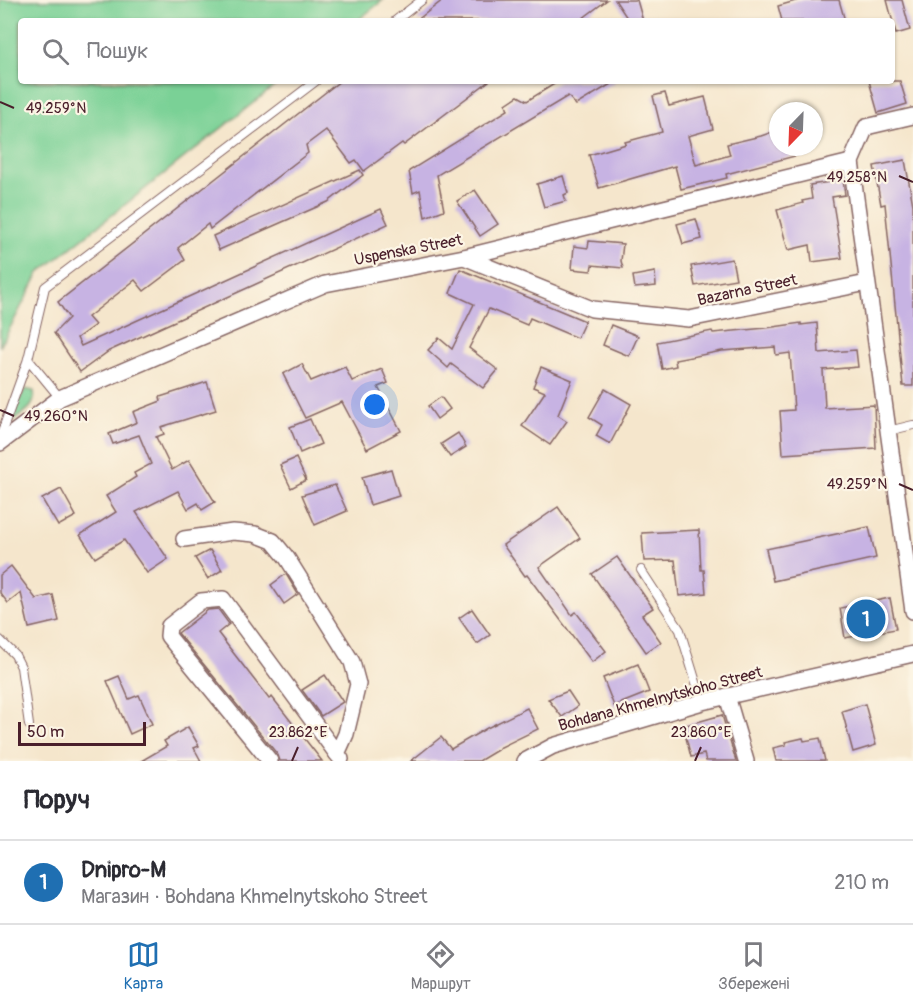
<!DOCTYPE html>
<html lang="uk">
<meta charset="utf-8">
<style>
body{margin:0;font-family:Pangolin,sans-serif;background:#f2f2f3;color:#2b2b33}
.compass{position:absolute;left:769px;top:102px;width:54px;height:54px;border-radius:50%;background:#fff;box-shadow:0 2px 4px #0004;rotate:203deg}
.scale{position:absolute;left:18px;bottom:15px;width:128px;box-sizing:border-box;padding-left:6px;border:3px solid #4a1f2b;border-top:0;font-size:16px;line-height:21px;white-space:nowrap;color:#4a1f2b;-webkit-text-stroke:4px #fcf5e5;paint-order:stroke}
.you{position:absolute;left:375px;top:405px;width:21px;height:21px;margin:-15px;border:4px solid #fff;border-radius:50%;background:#1a73e8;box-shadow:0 0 0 9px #1a73e833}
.badge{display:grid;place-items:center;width:39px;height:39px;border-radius:50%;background:#1f6fb2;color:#fff;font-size:20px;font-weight:700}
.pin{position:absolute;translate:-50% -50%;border:3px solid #fff;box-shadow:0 2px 6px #0006}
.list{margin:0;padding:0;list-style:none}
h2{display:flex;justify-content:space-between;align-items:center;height:78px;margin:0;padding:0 24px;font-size:26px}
h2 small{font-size:20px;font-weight:400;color:#7c7c81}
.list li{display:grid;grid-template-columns:39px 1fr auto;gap:18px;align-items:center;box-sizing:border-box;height:84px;padding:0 24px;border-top:2px solid #e1e1e2}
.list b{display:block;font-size:22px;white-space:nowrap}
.list p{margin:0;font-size:20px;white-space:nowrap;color:#7c7c81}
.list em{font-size:20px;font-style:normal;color:#7c7c81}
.icon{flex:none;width:33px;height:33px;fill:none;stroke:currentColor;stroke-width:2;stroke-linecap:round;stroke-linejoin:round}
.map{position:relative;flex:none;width:913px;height:761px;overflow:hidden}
.search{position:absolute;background:#fff;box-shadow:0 2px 4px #0004;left:18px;right:18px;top:18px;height:66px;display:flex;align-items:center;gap:15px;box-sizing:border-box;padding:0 21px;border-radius:6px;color:#7c7c81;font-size:22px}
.sheet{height:162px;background:#fff}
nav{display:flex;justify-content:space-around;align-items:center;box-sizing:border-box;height:84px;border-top:2px solid #e1e1e2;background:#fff;font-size:16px;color:#7c7c81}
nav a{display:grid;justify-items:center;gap:3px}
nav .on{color:#1f6fb2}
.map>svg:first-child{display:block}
</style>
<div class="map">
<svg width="913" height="761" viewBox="0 0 913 761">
<rect width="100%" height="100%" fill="#fcf5e5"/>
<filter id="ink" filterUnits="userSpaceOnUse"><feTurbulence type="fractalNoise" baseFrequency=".0167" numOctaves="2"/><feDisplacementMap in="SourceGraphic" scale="12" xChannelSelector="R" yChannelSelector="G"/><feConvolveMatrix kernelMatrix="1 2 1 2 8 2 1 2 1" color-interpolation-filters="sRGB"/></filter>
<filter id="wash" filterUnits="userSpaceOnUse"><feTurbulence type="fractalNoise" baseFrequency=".008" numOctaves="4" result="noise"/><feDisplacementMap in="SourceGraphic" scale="24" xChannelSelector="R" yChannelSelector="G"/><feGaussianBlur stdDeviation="1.35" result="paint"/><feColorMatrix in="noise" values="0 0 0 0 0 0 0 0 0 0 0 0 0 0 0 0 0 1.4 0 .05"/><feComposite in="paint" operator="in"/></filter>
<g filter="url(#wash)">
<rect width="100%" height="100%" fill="#f5e6cc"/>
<g fill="#7ad196" stroke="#627860" stroke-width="1.5">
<path d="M0,0H383L357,21H21V81H281L39,273L0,347Z"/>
<path d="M25,389L34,391C37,407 24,412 13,421L14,410Z"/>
</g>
<g id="blocks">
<g fill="#c7b3e3">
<path d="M443,0H607L579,21H416Z"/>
<path d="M615,0H637L643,21H629Z"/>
<path d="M799,0H839L845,21H782L778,6Z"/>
<path d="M887,0H902L910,30L896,34Z"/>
<path d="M340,81H489L404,145L402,143L364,171L356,160L351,163L326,130L306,145L308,153L210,229L208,224L178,248L185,260L144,291L135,280L88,317L95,325L77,338L81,346L381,209L388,224L109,351L80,372L54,333L69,318L58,302Z"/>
<path d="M559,81H616L576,105L568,96L437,175L444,210L425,217L420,190L413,193L409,171L508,110L506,104L518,96L527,101Z"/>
<path d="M869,81H900L907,104L878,113Z"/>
<path d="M665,93L669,106L705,97L713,129L688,136L696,165L730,155L727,144L761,136L778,130V147H809L810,152L726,174L727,178L681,189L675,166L599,188L589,155L626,144L625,142L662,132L653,96Z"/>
<path d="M905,160L913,205V386H903L885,204L881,205L874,166Z"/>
<path d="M360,170L363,175L328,202L219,250L213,236Z"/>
<path d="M563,176L568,193L564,195L566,201L544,207L537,184Z"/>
<path d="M843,180L845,195L832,197L842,258L812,262L810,245L788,250L777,210L803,203L802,201L812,199L810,185Z"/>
<path d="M475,190L498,224L480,236L457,201Z"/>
<path d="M696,219L702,239L683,244L677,224Z"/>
<path d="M589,241L623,244L621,261L623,268L592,265L591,271L572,269L574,246L588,248Z"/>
<path d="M732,259L736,279L695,286L691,266Z"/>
<path d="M460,269L585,321L577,338L530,318L527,325L489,309L469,348L498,370L483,388L451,364L448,368L428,350L439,338L452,349L474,304L450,293Z"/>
<path d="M655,272L656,286L635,288L633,276Z"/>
<path d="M801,323V325L817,323L819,353L856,350L858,367L823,370L825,408L874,405L876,448L783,454L780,411L794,410L790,353L776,355L775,347L722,351L675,360L676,366L662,369L657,342L712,331L713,333L766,328Z"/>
<path d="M611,325L638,336L629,356L603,345Z"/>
<path d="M302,364L311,381L345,367L352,381L382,369L388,383L378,387L401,431L367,449L342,402L305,418L283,374Z"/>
<path d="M541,367L572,380L558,415L567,421L550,445L522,426L545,392L533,387Z"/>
<path d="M207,382L216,410L161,427L164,434L156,437L172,470L189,460L215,502L202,510L198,503L188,509L178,491L136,512L168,559L147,573L124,540L95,558L80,535L116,512L106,496L136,477L134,473L151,464L139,435L113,444L109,434L137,422L133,412L161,401L160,397Z"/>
<path d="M605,389L631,404L610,444L596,436L602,425L589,417Z"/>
<path d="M441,397L450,409L437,419L428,406Z"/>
<path d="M310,419L321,444L300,453L290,427Z"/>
<path d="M458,433L466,447L450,457L441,444Z"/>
<path d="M296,458L306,480L291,488L280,465Z"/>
<path d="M391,469L399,496L370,505L362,477Z"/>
<path d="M335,485L347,511L315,525L302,495Z"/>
<path d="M61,489L76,516L58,526L42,499Z"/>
<path d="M558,507L580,538L539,567L572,615L576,612L606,651L592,662L527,575L525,576L503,545Z"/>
<path d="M869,527L876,558L773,581L766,549Z"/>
<path d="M699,530L701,570H704L706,593L679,596L675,560L644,561L642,533Z"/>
<path d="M210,550L222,570L208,579L195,558Z"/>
<path d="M617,557L653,608L642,615L661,642L646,652L592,574Z"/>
<path d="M11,566L36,599L53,595L59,621L29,628L21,593L8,603L0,593V575Z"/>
<path d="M286,574L298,594L284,604L271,585Z"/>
<path d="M890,598L896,629L845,638L840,608Z"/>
<path d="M218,609L229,624L218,633L269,699L272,697L322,761H280L278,755L178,633L208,610Z"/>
<path d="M472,609L490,635L477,644L459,618Z"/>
<path d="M638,664L649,692L614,706L603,678Z"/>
<path d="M325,675L343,702L321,716L302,690Z"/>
<path d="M119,676L129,699L139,695L152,724L130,734L107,681Z"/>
<path d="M568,691L578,706L562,717L548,699Z"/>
<path d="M865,704L876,745L853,752L842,711Z"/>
<path d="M527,708L538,729L499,748V749L479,761H411L441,737L451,749L487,728Z"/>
<path d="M722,715L736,761H706L704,754L691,757L683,726Z"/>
<path d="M188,727L199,746L194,748L201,761H141L167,746L164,741Z"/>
<path d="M803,738L804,741L820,738L825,761H776L773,748L786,745L785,742Z"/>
</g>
</g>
</g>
<g filter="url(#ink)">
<use href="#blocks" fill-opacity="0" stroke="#866563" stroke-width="1.5"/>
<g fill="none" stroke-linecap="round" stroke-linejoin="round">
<g stroke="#866563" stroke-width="10">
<g id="service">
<path d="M395,21L422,0"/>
<path d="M28,359L60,398"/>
<path d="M888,431L913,425"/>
<path d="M0,437L28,359L45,287L316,81"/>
<path d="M641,570L680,630L702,702"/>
<path d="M0,640L15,655L21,667L29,725"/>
</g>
</g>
<g stroke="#866563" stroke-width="18">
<g id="minor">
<path d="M913,116L866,127L851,162L913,611"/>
<path d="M464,257L592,309L689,319L867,283"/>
<path d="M0,443L60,398L325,284L464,257L851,162"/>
<path d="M184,539L233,532L255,534L273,541L287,558L352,662L358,684L346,734L337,754L341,759"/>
<path d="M727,696L746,761"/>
<path d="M270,761L168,636L169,626L201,601L223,599L337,754"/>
<path d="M525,761L553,746L702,702L913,654"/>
</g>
</g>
<use href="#service" stroke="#fff" stroke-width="8"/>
<use href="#minor" stroke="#fff" stroke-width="15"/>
</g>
</g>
<path fill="none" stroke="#4a1f2b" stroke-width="2" d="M0,102L14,108M899,176L913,182M0,410L14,416M899,484L913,490M292,761L298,747M695,761L701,747"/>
<g text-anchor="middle" stroke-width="4.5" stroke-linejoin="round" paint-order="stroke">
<g font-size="16" fill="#4a1f2b" stroke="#fcf5e5">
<text transform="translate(408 249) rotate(-11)" y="6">Uspenska Street</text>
<text transform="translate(747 289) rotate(-12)" y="6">Bazarna Street</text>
<text transform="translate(660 698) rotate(-15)" y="6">Bohdana Khmelnytskoho Street</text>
</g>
</g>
<g font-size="15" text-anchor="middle" fill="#4a1f2b" stroke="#fcf5e5" stroke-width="4.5" stroke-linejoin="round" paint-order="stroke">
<text x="56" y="113">49.259°N</text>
<text x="857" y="182">49.258°N</text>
<text x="56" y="421">49.260°N</text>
<text x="857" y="489">49.259°N</text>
<text x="298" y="737">23.862°E</text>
<text x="701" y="737">23.860°E</text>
</g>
</svg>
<svg class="compass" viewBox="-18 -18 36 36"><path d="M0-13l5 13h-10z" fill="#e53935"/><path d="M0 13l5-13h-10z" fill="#7c7c81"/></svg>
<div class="scale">50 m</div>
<div class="you"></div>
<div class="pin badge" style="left:866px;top:619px">1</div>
<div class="search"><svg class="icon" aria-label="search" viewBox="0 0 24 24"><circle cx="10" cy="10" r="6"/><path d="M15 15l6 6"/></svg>Пошук</div>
</div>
<section class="sheet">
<h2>Поруч<small></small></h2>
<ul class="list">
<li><span class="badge">1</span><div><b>Dnipro-M</b><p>Магазин · Bohdana Khmelnytskoho Street</p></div><em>210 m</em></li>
</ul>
</section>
<nav>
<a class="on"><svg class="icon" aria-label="map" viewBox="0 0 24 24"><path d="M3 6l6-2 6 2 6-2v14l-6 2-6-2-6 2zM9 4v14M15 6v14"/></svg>Карта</a>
<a><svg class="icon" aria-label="directions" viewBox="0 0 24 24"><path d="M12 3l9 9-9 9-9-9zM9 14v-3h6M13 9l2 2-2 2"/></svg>Маршрут</a>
<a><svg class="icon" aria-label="saved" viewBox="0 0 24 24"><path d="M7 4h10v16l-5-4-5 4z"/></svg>Збережені</a>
</nav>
